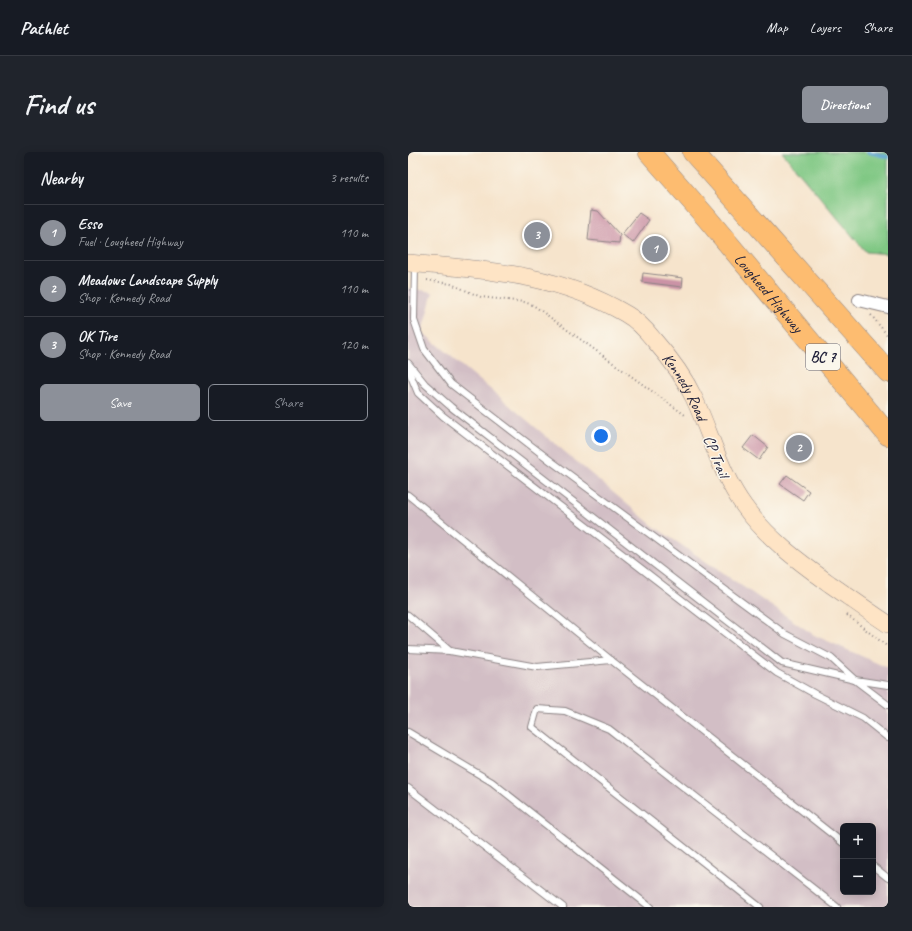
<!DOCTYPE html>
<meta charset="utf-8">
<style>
body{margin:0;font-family:Caveat,sans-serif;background:#20242c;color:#f1f3f6}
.controls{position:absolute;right:12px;bottom:12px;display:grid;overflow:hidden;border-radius:6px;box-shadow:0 2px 10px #0003}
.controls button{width:36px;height:36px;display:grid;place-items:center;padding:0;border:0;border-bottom:1px solid #363941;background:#171b24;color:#f1f3f6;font:20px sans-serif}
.you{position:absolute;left:193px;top:284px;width:14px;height:14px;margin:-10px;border:3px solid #fff;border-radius:50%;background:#1a73e8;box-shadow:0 0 0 6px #1a73e833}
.badge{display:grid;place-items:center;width:26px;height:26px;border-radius:50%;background:#8c9099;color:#fff;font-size:13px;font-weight:700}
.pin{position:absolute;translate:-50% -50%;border:2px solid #fff;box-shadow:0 1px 4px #0006}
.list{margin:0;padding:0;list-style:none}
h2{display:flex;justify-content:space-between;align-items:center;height:52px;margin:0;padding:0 16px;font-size:17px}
h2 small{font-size:13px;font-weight:400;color:#9ea1a6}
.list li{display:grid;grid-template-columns:26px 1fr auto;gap:12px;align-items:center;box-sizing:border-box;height:56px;padding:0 16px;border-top:1px solid #363941}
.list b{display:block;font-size:15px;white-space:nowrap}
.list p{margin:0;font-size:13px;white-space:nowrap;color:#9ea1a6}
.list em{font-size:13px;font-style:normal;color:#9ea1a6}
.actions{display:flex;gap:8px;padding:12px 16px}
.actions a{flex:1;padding:9px 0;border:1px solid #8c9099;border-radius:6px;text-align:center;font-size:14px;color:#8c9099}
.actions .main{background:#8c9099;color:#fff}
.map{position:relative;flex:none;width:480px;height:755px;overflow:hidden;border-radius:6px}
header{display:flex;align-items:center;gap:24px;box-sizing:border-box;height:56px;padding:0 20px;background:#171b24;border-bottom:1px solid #363941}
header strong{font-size:19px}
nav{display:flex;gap:22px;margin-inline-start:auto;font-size:14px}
.intro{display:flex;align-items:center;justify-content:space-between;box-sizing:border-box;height:96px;padding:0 24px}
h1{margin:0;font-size:28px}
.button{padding:10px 18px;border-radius:6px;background:#8c9099;color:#fff;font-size:14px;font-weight:700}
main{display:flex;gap:24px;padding:0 24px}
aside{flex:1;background:#171b24;border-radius:6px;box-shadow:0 2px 10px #0003}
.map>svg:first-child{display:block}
</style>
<header>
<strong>Pathlet</strong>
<nav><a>Map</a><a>Layers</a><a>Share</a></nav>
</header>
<div class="intro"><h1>Find us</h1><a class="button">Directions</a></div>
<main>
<aside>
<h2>Nearby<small>3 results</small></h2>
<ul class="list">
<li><span class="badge">1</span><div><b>Esso</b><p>Fuel · Lougheed Highway</p></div><em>110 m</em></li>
<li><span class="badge">2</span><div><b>Meadows Landscape Supply</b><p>Shop · Kennedy Road</p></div><em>110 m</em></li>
<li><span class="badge">3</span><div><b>OK Tire</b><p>Shop · Kennedy Road</p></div><em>120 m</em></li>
</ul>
<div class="actions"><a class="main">Save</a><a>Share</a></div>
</aside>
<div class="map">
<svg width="480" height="755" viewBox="0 0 480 755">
<rect width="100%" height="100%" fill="#fbf7ec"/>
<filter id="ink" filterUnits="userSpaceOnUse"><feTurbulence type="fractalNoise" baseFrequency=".025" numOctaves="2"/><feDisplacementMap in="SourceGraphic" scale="8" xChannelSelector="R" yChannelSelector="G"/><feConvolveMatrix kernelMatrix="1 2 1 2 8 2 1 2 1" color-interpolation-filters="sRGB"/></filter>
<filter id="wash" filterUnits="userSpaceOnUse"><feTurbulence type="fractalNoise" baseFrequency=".012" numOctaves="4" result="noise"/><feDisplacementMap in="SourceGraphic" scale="16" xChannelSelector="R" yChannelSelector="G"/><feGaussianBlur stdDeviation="0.9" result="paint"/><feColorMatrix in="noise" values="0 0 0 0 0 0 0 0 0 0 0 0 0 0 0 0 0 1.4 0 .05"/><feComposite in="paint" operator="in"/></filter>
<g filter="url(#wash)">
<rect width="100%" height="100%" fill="#f6e4cc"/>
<path fill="#d2bec5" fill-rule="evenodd" d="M0,136L25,140L14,180L244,373L406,483L480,516V755H1L0,754ZM435,674H465V740H435Z"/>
<path fill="#80c884" stroke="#517560" d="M374,0H480V102L458,100Z"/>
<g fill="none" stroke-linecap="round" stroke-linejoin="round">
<path stroke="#5ca4d3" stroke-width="3.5" d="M460,0L480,5"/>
</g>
<g id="blocks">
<g fill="#cb93a6">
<path d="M183,58L190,59L212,83L211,91L180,88Z"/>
<path d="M231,61L241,68L225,91L214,82Z"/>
<path d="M235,121L275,126L274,135L234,130Z"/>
<path d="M345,283L360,295L351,308L335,296Z"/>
<path d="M379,323L401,339L395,348L372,332Z"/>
</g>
</g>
</g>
<g filter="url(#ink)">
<use href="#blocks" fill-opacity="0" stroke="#8c8384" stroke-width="1"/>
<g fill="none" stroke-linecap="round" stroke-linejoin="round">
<g stroke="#8c8384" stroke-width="8">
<g id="service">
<path d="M7,114L6,168L16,197L43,232L143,309L377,482L423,506L447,528L480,553"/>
<path d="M0,211L17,232L43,255L374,511L447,528L480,533"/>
<path d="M0,217L10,241L35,264L369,521L407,542L455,566L480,586"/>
<path d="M0,343L203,508L435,691"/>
<path d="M0,463L42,499"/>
<path d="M0,497L42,499L129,515L203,508"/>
<path d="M0,580L84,630L242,755"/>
<path d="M0,636L155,755"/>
<path d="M465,714L480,726"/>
<path d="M352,755L124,575L129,557L157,559L201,577L429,755"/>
</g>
</g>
<g stroke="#8c8384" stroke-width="14">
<path id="minor" d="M451,148L480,155"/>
</g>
<g stroke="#8c8384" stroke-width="18">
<g id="secondary">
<path id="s1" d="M0,111C77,118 149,121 218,162C229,168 238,178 246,188C261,205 276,225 286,246C303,282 312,321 336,354C359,386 390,409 422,432C441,445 460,459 480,472"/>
</g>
</g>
<g stroke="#8c8384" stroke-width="22">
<g id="trunk">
<path id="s2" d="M241,0L298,65L480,283"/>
<path d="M285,0L480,220"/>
</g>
</g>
<g stroke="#8c8384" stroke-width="2" stroke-dasharray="1 3" stroke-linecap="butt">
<path d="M19,128L43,132L73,145L116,150L125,153L277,263"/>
<path d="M463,163L480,184"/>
<path d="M439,463L480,495"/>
</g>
<use href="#service" stroke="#fff" stroke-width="6"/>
<use href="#minor" stroke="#fff" stroke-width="12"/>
<use href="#secondary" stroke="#fee4c5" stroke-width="17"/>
<use href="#trunk" stroke="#fdbc6f" stroke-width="21"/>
</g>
</g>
<g text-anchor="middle" stroke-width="3" stroke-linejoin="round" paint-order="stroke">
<rect fill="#fbf7ec" stroke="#636270" stroke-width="1" x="398" y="192" width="34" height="26" rx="3"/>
<g font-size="15" font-weight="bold" fill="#22223b">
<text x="415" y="210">BC 7</text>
</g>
<g font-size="16" fill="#22223b" stroke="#fbf7ec">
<text dy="6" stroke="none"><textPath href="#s2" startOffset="185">Lougheed Highway</textPath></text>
<text dy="6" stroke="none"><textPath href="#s1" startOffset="321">Kennedy Road</textPath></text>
<text transform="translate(309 304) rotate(68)" y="6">CP Trail</text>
</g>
</g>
</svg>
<div class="controls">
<button>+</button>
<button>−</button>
</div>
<div class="you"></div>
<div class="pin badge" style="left:247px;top:97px">1</div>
<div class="pin badge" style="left:391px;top:296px">2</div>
<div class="pin badge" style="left:129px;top:83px">3</div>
</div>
</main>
